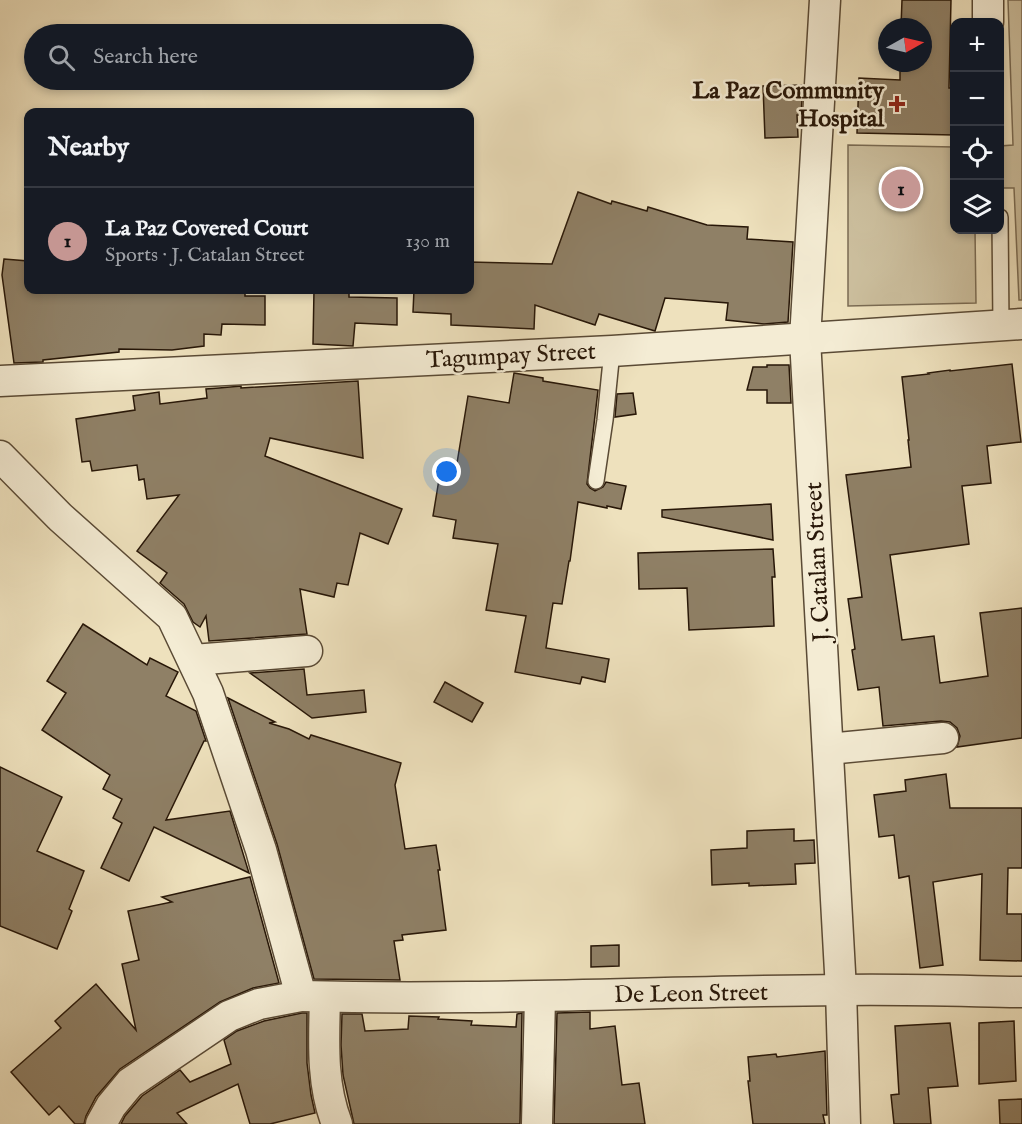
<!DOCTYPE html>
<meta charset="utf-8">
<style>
body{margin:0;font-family:"IM FELL English",serif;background:#20242c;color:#f1f3f6}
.controls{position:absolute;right:18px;top:18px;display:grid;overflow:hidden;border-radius:12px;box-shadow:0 3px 9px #0003}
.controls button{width:54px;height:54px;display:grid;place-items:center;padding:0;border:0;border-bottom:2px solid #363941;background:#171b24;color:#f1f3f6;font:30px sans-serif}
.compass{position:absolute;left:878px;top:18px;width:54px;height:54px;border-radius:50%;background:#171b24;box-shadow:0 3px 9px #0003;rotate:82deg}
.you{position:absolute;left:447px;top:472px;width:21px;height:21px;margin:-15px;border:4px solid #fff;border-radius:50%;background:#1a73e8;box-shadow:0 0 0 9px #1a73e833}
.badge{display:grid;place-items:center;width:39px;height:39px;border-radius:50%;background:#c59692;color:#111;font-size:20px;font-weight:700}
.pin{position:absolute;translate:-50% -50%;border:3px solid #fff;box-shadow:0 2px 6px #0006}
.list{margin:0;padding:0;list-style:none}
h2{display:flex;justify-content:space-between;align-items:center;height:78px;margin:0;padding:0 24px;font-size:26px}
h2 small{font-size:20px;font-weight:400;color:#9ea1a6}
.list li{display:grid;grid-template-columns:39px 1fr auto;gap:18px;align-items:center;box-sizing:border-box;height:108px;padding:0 24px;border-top:2px solid #363941}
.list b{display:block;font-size:22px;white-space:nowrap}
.list p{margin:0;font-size:20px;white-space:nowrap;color:#9ea1a6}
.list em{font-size:20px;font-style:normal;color:#9ea1a6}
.icon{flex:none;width:33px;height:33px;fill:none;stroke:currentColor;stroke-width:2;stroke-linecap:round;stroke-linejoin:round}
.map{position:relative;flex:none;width:1022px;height:1124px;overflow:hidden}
.search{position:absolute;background:#171b24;box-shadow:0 3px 9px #0003;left:24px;top:24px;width:450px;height:66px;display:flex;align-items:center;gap:15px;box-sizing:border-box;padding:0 21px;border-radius:33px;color:#9ea1a6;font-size:22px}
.panel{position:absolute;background:#171b24;box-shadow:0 3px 9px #0003;left:24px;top:108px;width:450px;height:186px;border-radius:12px}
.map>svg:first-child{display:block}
</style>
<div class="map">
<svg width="1022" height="1124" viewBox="0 0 1022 1124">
<rect width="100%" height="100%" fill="#eee1bd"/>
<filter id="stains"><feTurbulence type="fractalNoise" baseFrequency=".00333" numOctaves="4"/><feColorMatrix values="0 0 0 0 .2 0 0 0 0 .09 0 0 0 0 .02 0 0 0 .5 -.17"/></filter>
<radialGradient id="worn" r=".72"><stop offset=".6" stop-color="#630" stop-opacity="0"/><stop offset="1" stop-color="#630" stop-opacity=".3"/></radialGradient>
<g fill="#ccbf9e" stroke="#7a6b53" stroke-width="1.5">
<path d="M1008,0H1022V300H1019L1014,188H1000V146L1013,145Z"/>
<path d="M848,145L954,147V230H975L976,303L848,306Z"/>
</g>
<g fill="#8f8066" stroke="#281708" stroke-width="1.5">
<path d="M902,0H951L949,88H954V135L857,133L859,78L900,80V63H923V27H901Z"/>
<path d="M803,85L801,115H797L798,137L765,138L763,86Z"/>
<path d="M578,192L611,204L612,201L647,211L648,207L707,225L748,227L747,239L793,242L788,322L764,324L726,320L728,303L665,298L655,331L599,314L595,325L535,305L534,329L451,325V314L413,312L414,290H470V262L552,264Z"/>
<path d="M4,259L28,261V290H245V296H265V325L222,324L221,335L204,334V346L172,350L119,349V352L43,360V362L14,363L2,275Z"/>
<path d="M314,290H349V297L397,298V325L355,323L353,346L313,344Z"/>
<path d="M1012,364L1021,442L987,446L991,483L962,486L969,544L890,555L902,640L934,636L940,683L988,676L980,613L1022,608V738L957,747L960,736L957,728L950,722L941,721L883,726L879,687L858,690L852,650L855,649L848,599L862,597L846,475L911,467L908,440H909L902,377L929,374L928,373L950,370V371Z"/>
<path d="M767,365H789L791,403H767V390H747L753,367H767Z"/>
<path d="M514,373L543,378V381L598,390L587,484L590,488L595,491L603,487L606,482L626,486L621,509L607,506V508L578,502L570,561H569L562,604L553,603L546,648L609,659L605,682L582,677L580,684L515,672L526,616L486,610L498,544L453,538L456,520L433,516L442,461L457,463L468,396L509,403Z"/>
<path d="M358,381L363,458L270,438L265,456L402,509L388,544L360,533L348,585L337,583L334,597L300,589L307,634L209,641L206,616L200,627L193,622L184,604L160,583L167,573L137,551L179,495L147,499L144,479L139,480L137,465L92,471L90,461L82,462L76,419L135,410L133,396L159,392L160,404L207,398L206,389L219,388L241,386V388Z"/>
<path d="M633,393L636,414L615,417L617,394Z"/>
<path d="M771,504L773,540L662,517V510Z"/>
<path d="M773,549L775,577H772L774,626L689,630L687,588L639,589L638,553Z"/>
<path d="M83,624L147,665L150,658L178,672L166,696L196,711L206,741H204L166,820L230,811L249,873L154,827L129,881L101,868L122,823L113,818L122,799L103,789L110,775L42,730L66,693L47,681Z"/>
<path d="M304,669L307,695L364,690L366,712L312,718L250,673Z"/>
<path d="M445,682L483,703L472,722L434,702Z"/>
<path d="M228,698L275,722L269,723L289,729L309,739L311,735L401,763L395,785L405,849L436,845L440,870H438L446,930L402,935L403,940L394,941L400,980L314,979L277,844Z"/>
<path d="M0,767L62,797L37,851L84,871L69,909L72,911L57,949L0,926Z"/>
<path d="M946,774L950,808H1022V868H1008L1007,914H1022V961L980,960L982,874L933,882L943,965L920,968L909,876L899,878L894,835L879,837L874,795L906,791L905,780Z"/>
<path d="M794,829V841L814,840L815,863L795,864L796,884L749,886V883L712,885L711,850L747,848V831Z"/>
<path d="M250,877L279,983L253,988L220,1002L120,1069L96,1097L86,1116L84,1124H75L59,1106L49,1115L11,1072L61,1028L55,1021L96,984L136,1030L122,964L139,960L128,911L172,902L162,897Z"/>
<path d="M619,945V966L591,967V946Z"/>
<path d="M590,1012V1029L615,1026L622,1085L639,1083L645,1124H554L557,1013Z"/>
<path d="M302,1013H307V1063L311,1095L315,1113L270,1124H250L238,1084L177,1113L187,1124H121L125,1116L142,1096L180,1070L190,1082L231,1064L224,1040L237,1031L264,1021Z"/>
<path d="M522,1013L520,1124H354L343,1075L341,1045L342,1014H362L365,1031L408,1029L409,1016L439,1017L438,1019L472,1021L471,1025L516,1027L517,1014Z"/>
<path d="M1014,1021L1016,1081L979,1084V1023Z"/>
<path d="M950,1023L958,1086L928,1088L931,1124H894L891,1095L899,1094L895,1026Z"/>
<path d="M825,1051L827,1115H823L825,1124H753L748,1081H750L748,1057L776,1054L777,1057Z"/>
<path d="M1022,1099V1124H1000L999,1100Z"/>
</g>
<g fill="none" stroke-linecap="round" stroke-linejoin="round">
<g stroke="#5a4a35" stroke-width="18">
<g id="service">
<path d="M1000,217L1001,326"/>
<path d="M596,481L605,420L612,351"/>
</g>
</g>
<g stroke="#5a4a35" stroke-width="33">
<g id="minor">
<path d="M825,0L805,339L841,990L845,1124"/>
<path d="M988,0V22"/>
<path d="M0,381L612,351L1022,324"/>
<path d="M0,456L60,517L172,617L208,693L261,850L301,996C481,1001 661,991 841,990C901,989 962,991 1022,992"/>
<path d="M193,660L307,651"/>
<path d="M828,749L943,738"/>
<path d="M325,997C324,1040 321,1083 337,1124"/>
<path d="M101,1124L111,1106L130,1083L229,1016L259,1004L301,996"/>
<path d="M537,1124L540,997"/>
</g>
</g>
<use href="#service" stroke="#f4ecd4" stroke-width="15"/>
<use href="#minor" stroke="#f4ecd4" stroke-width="30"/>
</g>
<path fill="#8f2418" stroke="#f4ecd4" stroke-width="2" d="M894 95h6v6h6v6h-6v6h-6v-6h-6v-6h6z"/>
<g text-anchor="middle" stroke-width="5" stroke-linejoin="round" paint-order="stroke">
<g font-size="24" font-weight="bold" fill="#281708" stroke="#f4ecd4" text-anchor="end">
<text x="884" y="98">La Paz Community<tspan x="884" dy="28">Hospital</tspan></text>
</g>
<g font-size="24" fill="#281708" stroke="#f4ecd4">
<text transform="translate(511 355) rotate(-3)" y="8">Tagumpay Street</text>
<text transform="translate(817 562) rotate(-93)" y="8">J. Catalan Street</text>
<text transform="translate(691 993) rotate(-1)" y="8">De Leon Street</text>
</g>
</g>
<rect width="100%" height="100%" filter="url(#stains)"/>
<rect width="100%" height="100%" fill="url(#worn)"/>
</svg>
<div class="controls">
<button>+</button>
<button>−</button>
<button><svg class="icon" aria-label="locate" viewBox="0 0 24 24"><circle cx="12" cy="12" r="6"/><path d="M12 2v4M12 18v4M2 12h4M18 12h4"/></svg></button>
<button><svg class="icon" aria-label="layers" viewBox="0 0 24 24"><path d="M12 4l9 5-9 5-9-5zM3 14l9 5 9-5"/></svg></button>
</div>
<svg class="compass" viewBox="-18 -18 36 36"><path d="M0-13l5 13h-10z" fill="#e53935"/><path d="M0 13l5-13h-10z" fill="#9ea1a6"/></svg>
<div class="you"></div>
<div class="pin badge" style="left:901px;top:189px">1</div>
<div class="search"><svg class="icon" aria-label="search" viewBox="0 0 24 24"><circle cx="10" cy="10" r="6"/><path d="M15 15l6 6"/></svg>Search here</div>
<section class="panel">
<h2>Nearby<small></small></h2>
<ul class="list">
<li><span class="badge">1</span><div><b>La Paz Covered Court</b><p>Sports · J. Catalan Street</p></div><em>130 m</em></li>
</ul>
</section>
</div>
